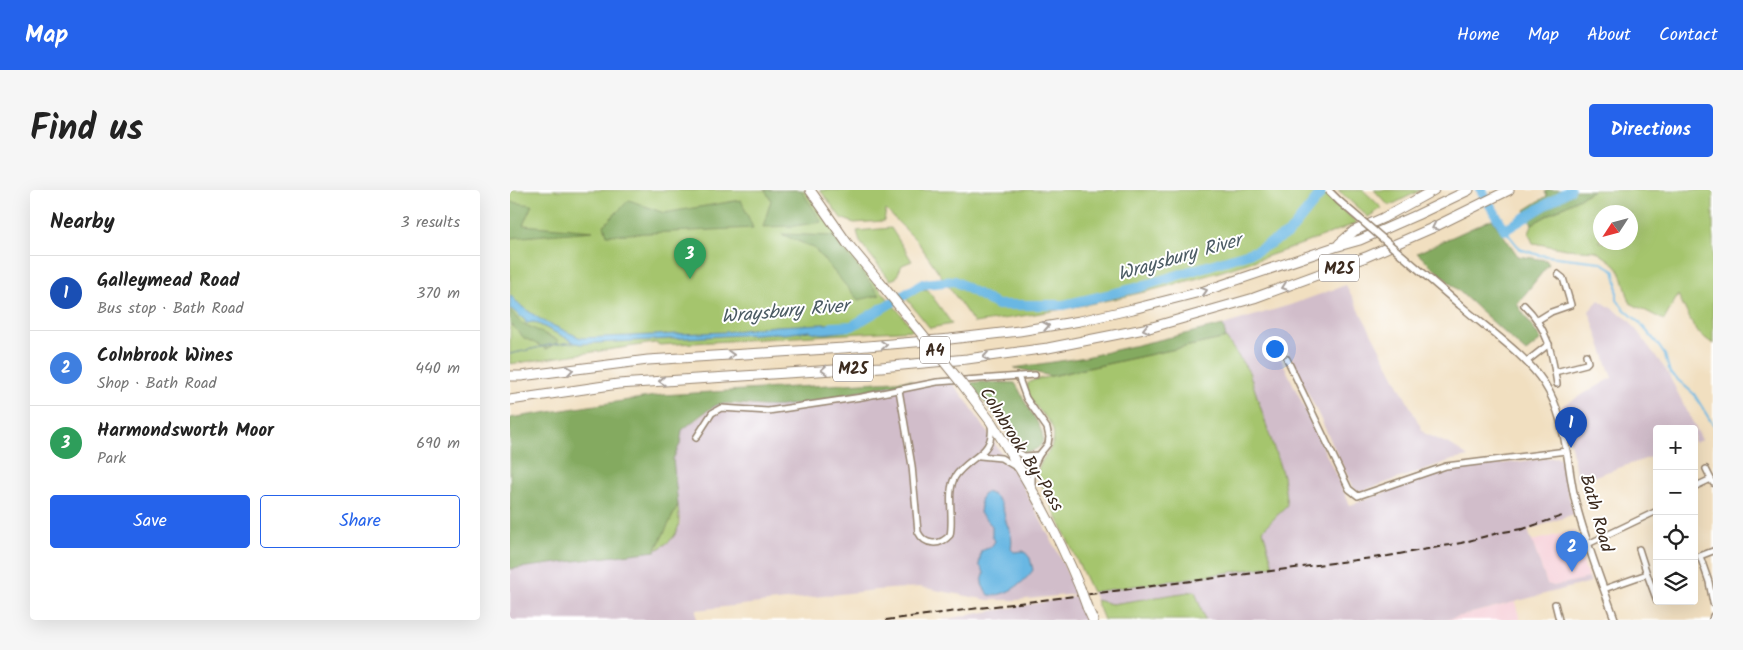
<!DOCTYPE html>
<meta charset="utf-8">
<style>
body{margin:0;font-family:Kalam,sans-serif;background:#f6f6f6;color:#222}
.controls{position:absolute;right:15px;bottom:15px;display:grid;overflow:hidden;border-radius:5px;box-shadow:0 5px 20px #0002}
.controls button{width:45px;height:45px;display:grid;place-items:center;padding:0;border:0;border-bottom:1px solid #e0e0e0;background:#fff;color:#222;font:25px sans-serif}
.compass{position:absolute;left:1083px;top:15px;width:45px;height:45px;border-radius:50%;background:#fff;box-shadow:0 5px 20px #0002;rotate:234deg}
.you{position:absolute;left:764px;top:158px;width:18px;height:18px;margin:-12px;border:4px solid #fff;border-radius:50%;background:#1a73e8;box-shadow:0 0 0 8px #1a73e833}
.badge{display:grid;place-items:center;width:32px;height:32px;border-radius:50%;background:#2563eb;color:#fff;font-size:16px;font-weight:700}
.pin{position:absolute;translate:-50% -41px;filter:drop-shadow(0 1px 2px #0008)}
.pin::after{content:'';position:absolute;top:26px;width:18px;height:15px;background:inherit;clip-path:polygon(0 0,100% 0,50% 100%)}
.list{margin:0;padding:0;list-style:none}
h2{display:flex;justify-content:space-between;align-items:center;height:65px;margin:0;padding:0 20px;font-size:21px}
h2 small{font-size:16px;font-weight:400;color:#767676}
.list li{display:grid;grid-template-columns:32px 1fr auto;gap:15px;align-items:center;box-sizing:border-box;height:75px;padding:0 20px;border-top:1px solid #e0e0e0}
.list b{display:block;font-size:19px;white-space:nowrap}
.list p{margin:0;font-size:16px;white-space:nowrap;color:#767676}
.list em{font-size:16px;font-style:normal;color:#767676}
.actions{display:flex;gap:10px;padding:15px 20px}
.actions a{flex:1;padding:11px 0;border:1px solid #2563eb;border-radius:5px;text-align:center;font-size:18px;color:#2563eb}
.actions .main{background:#2563eb;color:#fff}
.icon{flex:none;width:28px;height:28px;fill:none;stroke:currentColor;stroke-width:2;stroke-linecap:round;stroke-linejoin:round}
.map{position:relative;flex:none;width:1203px;height:430px;overflow:hidden;border-radius:5px}
header{display:flex;align-items:center;gap:30px;box-sizing:border-box;height:70px;padding:0 25px;background:#2563eb;color:#fff}
header strong{font-size:24px}
nav{display:flex;gap:28px;margin-inline-start:auto;font-size:18px}
.intro{display:flex;align-items:center;justify-content:space-between;box-sizing:border-box;height:120px;padding:0 30px}
h1{margin:0;font-size:35px}
.button{padding:12px 22px;border-radius:5px;background:#2563eb;color:#fff;font-size:18px;font-weight:700}
main{display:flex;gap:30px;padding:0 30px}
aside{flex:1;background:#fff;border-radius:5px;box-shadow:0 5px 20px #0002}
.map>svg:first-child{display:block}
</style>
<header>
<strong>Map</strong>
<nav><a>Home</a><a>Map</a><a>About</a><a>Contact</a></nav>
</header>
<div class="intro"><h1>Find us</h1><a class="button">Directions</a></div>
<main>
<aside>
<h2>Nearby<small>3 results</small></h2>
<ul class="list">
<li><span class="badge" style="background:#1a4fb4">1</span><div><b>Galleymead Road</b><p>Bus stop · Bath Road</p></div><em>370 m</em></li>
<li><span class="badge" style="background:#3f7fe0">2</span><div><b>Colnbrook Wines</b><p>Shop · Bath Road</p></div><em>440 m</em></li>
<li><span class="badge" style="background:#2e9e5b">3</span><div><b>Harmondsworth Moor</b><p>Park</p></div><em>690 m</em></li>
</ul>
<div class="actions"><a class="main">Save</a><a>Share</a></div>
</aside>
<div class="map">
<svg width="1203" height="430" viewBox="0 0 1203 430">
<rect width="100%" height="100%" fill="#fff"/>
<filter id="ink" filterUnits="userSpaceOnUse"><feTurbulence type="fractalNoise" baseFrequency=".02" numOctaves="2"/><feDisplacementMap in="SourceGraphic" scale="10" xChannelSelector="R" yChannelSelector="G"/><feConvolveMatrix kernelMatrix="1 2 1 2 8 2 1 2 1" color-interpolation-filters="sRGB"/></filter>
<filter id="wash" filterUnits="userSpaceOnUse"><feTurbulence type="fractalNoise" baseFrequency=".0096" numOctaves="4" result="noise"/><feDisplacementMap in="SourceGraphic" scale="20" xChannelSelector="R" yChannelSelector="G"/><feGaussianBlur stdDeviation="1.12" result="paint"/><feColorMatrix in="noise" values="0 0 0 0 0 0 0 0 0 0 0 0 0 0 0 0 0 1.4 0 .05"/><feComposite in="paint" operator="in"/></filter>
<g filter="url(#wash)">
<rect width="100%" height="100%" fill="#f1dfc0"/>
<g fill="#f6cfd8">
<path d="M1064,341L1078,388L1044,396L1037,394L1022,351Z"/>
<path d="M1005,412L1010,430H935Z"/>
</g>
<g fill="#d1bdca">
<path d="M836,95L914,243L943,256L958,267L942,270L852,301L846,300L843,297L776,157L768,162L840,315L937,280L1047,267L1053,271L1059,307L1064,324L1018,340L1037,394L1044,396L1078,388L1081,392L935,430H695L685,401L602,414L586,410L582,402L763,376L753,340L777,315L739,182L716,148L713,135L780,115Z"/>
<path d="M1089,110L1119,130L1156,180L1192,250L1184,253V239H1147V265L1067,292L1063,265L1052,216L1102,188L1079,121Z"/>
<path d="M439,189L458,213L511,293L546,359L567,404L506,410H478L410,397L366,400L186,420V430H0V379L145,361L170,334L163,269L170,254L172,240L208,214L255,217L272,216L323,208L384,194Z"/>
<path d="M568,406L577,430H430Z"/>
</g>
<g fill="#a5c56d" stroke="#707846" fill-rule="evenodd">
<path d="M0,0H294L350,75L404,140L150,155L145,153L0,174Z"/>
<path d="M310,0H812L847,33C796,53 745,72 692,87C617,108 541,123 464,133L407,51L376,20L374,31L344,33L331,28Z"/>
<path d="M828,0H853L872,18L858,27Z"/>
<path d="M864,0H911L879,16Z"/>
<path d="M1084,0H1203V154L1186,141L1168,105L1154,130L1120,113L1112,86L1106,75L1086,61L1056,59L1023,53L1019,44L1022,34ZM1090,22H1120V52H1090Z"/>
<path d="M381,38L402,71L392,75L386,88L380,90L350,52L347,41Z"/>
<path d="M417,99L442,134L420,138L395,107L401,102Z"/>
<path d="M716,148L739,182L773,286L777,315L753,340L763,376L582,402L528,287C525,269 548,261 543,240C539,225 512,210 518,193L524,190Z"/>
<path d="M168,315C171,341 168,347 145,361Z"/>
<path d="M685,401L695,430H594L586,410L602,414Z"/>
</g>
<g fill="#84aa60" stroke="#606a3f">
<path d="M255,0H291L312,32L284,36L253,37L261,10Z"/>
<path d="M1038,0H1084L1022,34L1015,20L1037,6L1035,2Z"/>
<path d="M119,10L154,23L231,10L243,38L97,45L94,35Z"/>
<path d="M0,12L22,15L13,35L83,41L0,48Z"/>
<path d="M982,29L1008,66L1036,70L1039,74L1007,114L1031,150L1016,162L907,63Z"/>
<path d="M271,44L322,46L370,105L348,110L304,58Z"/>
<path d="M0,120L10,132L49,151L37,159L14,148L0,133Z"/>
<path d="M713,135L716,148L541,186L504,178L576,167Z"/>
<path d="M402,190L401,193C358,197 316,211 272,216C251,218 231,212 210,214C202,215 180,234 172,240L170,254L163,269L168,315L145,361L0,379V228L152,205Z"/>
<path d="M469,192L505,193C510,200 513,209 518,217C528,234 548,258 513,263L460,193Z"/>
</g>
<g fill="#69b7e3" stroke="#527080">
<path d="M0,105L11,116L33,131L71,148L215,142L265,136L335,133L336,141C325,142 311,146 300,141L274,144L266,143L70,154C58,149 15,161 0,164L39,155L64,152L24,132L16,133L15,130L0,118Z"/>
<path d="M475,302C489,305 493,315 495,328C498,340 504,345 501,359L504,362L514,361L520,368L523,380C514,393 496,407 479,405C477,402 473,398 472,394C472,385 478,385 469,375L471,361L481,357L485,351L482,346V336L470,323L471,315L470,310Z"/>
</g>
<g fill="none" stroke-linecap="round" stroke-linejoin="round">
<path stroke="#69b7e3" stroke-width="2" d="M995,40L1010,59L1029,65L1090,72L1104,80L1107,93V110L1114,119L1128,131L1146,152L1155,165L1160,183L1184,204L1203,235"/>
<g stroke="#69b7e3" stroke-width="10">
<path d="M971,0L995,40L1060,0"/>
<path d="M322,137L342,136L413,94L445,91L487,115H553L626,98L746,61L779,43L814,0"/>
</g>
</g>
</g>
<g filter="url(#ink)">
<g fill="none" stroke-linecap="round" stroke-linejoin="round">
<g stroke="#96846f" stroke-width="8">
<g id="minor">
<path d="M1014,115C1038,138 1042,163 1047,194"/>
<path d="M1028,130L1041,122L1061,115L1053,88L1048,84"/>
<path d="M777,169L839,299L848,306L936,276L1056,261"/>
<path d="M1016,172L1039,154"/>
<path d="M1045,182L1076,174L1078,172L1076,165"/>
<path d="M508,186L516,208L537,238L539,247L538,254L529,265L522,280V295"/>
<path d="M389,200L402,276L408,342C415,356 430,356 440,345C444,328 436,302 445,287C458,266 485,265 481,235"/>
<path d="M186,248L202,223L211,218L258,221L352,207L427,192L525,185"/>
<path d="M499,257L514,266L529,265"/>
<path d="M470,266L491,268L506,277"/>
<path d="M1196,279L1201,289"/>
<path d="M1184,297L1201,289L1203,293"/>
<path d="M1078,354L1147,321"/>
<path d="M1203,361L1190,366L1199,392L1203,413"/>
<path d="M1137,384L1147,411"/>
<path d="M1094,399L1137,384L1129,359"/>
<path d="M1045,414L1049,430"/>
<path d="M1202,430L1203,426"/>
</g>
</g>
<g stroke="#96846f" stroke-width="9">
<path id="tertiary" d="M950,115C977,139 1014,163 1034,193C1057,228 1056,271 1065,310C1075,351 1091,391 1105,430"/>
</g>
<g stroke="#96846f" stroke-width="11">
<g id="trunk">
<path d="M300,0L337,53L368,90"/>
<path d="M481,232C515,285 546,339 570,398"/>
<path d="M577,417L583,430"/>
</g>
</g>
<g stroke="#96846f" stroke-width="11">
<g id="motorway">
<path d="M829,54L844,41L873,28L924,0"/>
<path d="M0,186H11L138,170L334,158L440,149L509,141L570,131L623,119L694,101L825,57L850,50L907,25L959,0"/>
<path d="M0,210L108,194L371,177L457,169L538,158L639,138L744,108L856,67L920,39L999,0"/>
</g>
</g>
<use href="#minor" stroke="#fff" stroke-width="5"/>
<use href="#tertiary" stroke="#fff" stroke-width="6"/>
<use href="#trunk" stroke="#fff" stroke-width="9"/>
<use href="#motorway" stroke="#fff" stroke-width="9"/>
<g stroke="#3b2a1e" stroke-width="2" stroke-dasharray="8 4" stroke-linecap="butt">
<path d="M1010,340L1055,325"/>
<path d="M376,430L878,366L951,353L988,343L1017,338"/>
</g>
<g stroke="#96846f" stroke-width="9" stroke-linecap="butt">
<path id="tertiary-bridge" d="M818,0L829,11L950,115"/>
</g>
<g stroke="#96846f" stroke-width="11" stroke-linecap="butt">
<g id="trunk-bridge">
<path d="M368,90L452,194L481,232"/>
<path d="M570,398L577,417"/>
</g>
</g>
<use href="#tertiary-bridge" stroke="#fff" stroke-width="6"/>
<use href="#trunk-bridge" stroke="#fff" stroke-width="9"/>
</g>
<defs><path id="oneway-chevron" d="M-2-3.5L2.5 0L-2 3.5" fill="none" stroke-width="1.6" stroke-linecap="round" stroke-linejoin="round" transform="scale(1.25)"/></defs>
<g stroke="#a79f9a">
<use href="#oneway-chevron" transform="translate(925 37) rotate(154)"/>
<use href="#oneway-chevron" transform="translate(775 97) rotate(161)"/>
<use href="#oneway-chevron" transform="translate(694 101) rotate(-17)"/>
<use href="#oneway-chevron" transform="translate(536 136) rotate(-10)"/>
<use href="#oneway-chevron" transform="translate(636 139) rotate(167)"/>
<use href="#oneway-chevron" transform="translate(374 155) rotate(-4)"/>
<use href="#oneway-chevron" transform="translate(221 165) rotate(-3)"/>
<use href="#oneway-chevron" transform="translate(476 167) rotate(172)"/>
<use href="#oneway-chevron" transform="translate(60 180) rotate(-8)"/>
<use href="#oneway-chevron" transform="translate(314 180) rotate(177)"/>
<use href="#oneway-chevron" transform="translate(152 191) rotate(176)"/>
</g>
</g>
<g text-anchor="middle" stroke-width="4" stroke-linejoin="round" paint-order="stroke">
<g fill="#fff" stroke="#766a62" stroke-width="1">
<rect x="809" y="64.5" width="40" height="27" rx="4"/>
<rect x="410" y="146.5" width="30" height="27" rx="4"/>
<rect x="323" y="164.5" width="40" height="27" rx="4"/>
</g>
<g font-size="16" font-weight="bold" fill="#3b2a1e">
<text x="829" y="84">M25</text>
<text x="425" y="166">A4</text>
<text x="343" y="184">M25</text>
</g>
<g font-size="18" fill="#3b2a1e" stroke="#fff">
<text transform="translate(512 259) rotate(58)" y="6">Colnbrook By-Pass</text>
<text transform="translate(1087 323) rotate(74)" y="6">Bath Road</text>
</g>
<g font-size="19" font-style="italic" fill="#4b5b63" stroke="#fff">
<text transform="translate(669 66) rotate(-16)" y="7">Wraysbury River</text>
<text transform="translate(275 120) rotate(-5)" y="7">Wraysbury River</text>
</g>
</g>
</svg>
<div class="controls">
<button>+</button>
<button>−</button>
<button><svg class="icon" aria-label="locate" viewBox="0 0 24 24"><circle cx="12" cy="12" r="6"/><path d="M12 2v4M12 18v4M2 12h4M18 12h4"/></svg></button>
<button><svg class="icon" aria-label="layers" viewBox="0 0 24 24"><path d="M12 4l9 5-9 5-9-5zM3 14l9 5 9-5"/></svg></button>
</div>
<svg class="compass" viewBox="-18 -18 36 36"><path d="M0-13l5 13h-10z" fill="#e53935"/><path d="M0 13l5-13h-10z" fill="#767676"/></svg>
<div class="you"></div>
<div class="pin badge" style="left:1061px;top:258px;background:#1a4fb4">1</div>
<div class="pin badge" style="left:1062px;top:382px;background:#3f7fe0">2</div>
<div class="pin badge" style="left:180px;top:89px;background:#2e9e5b">3</div>
</div>
</main>
